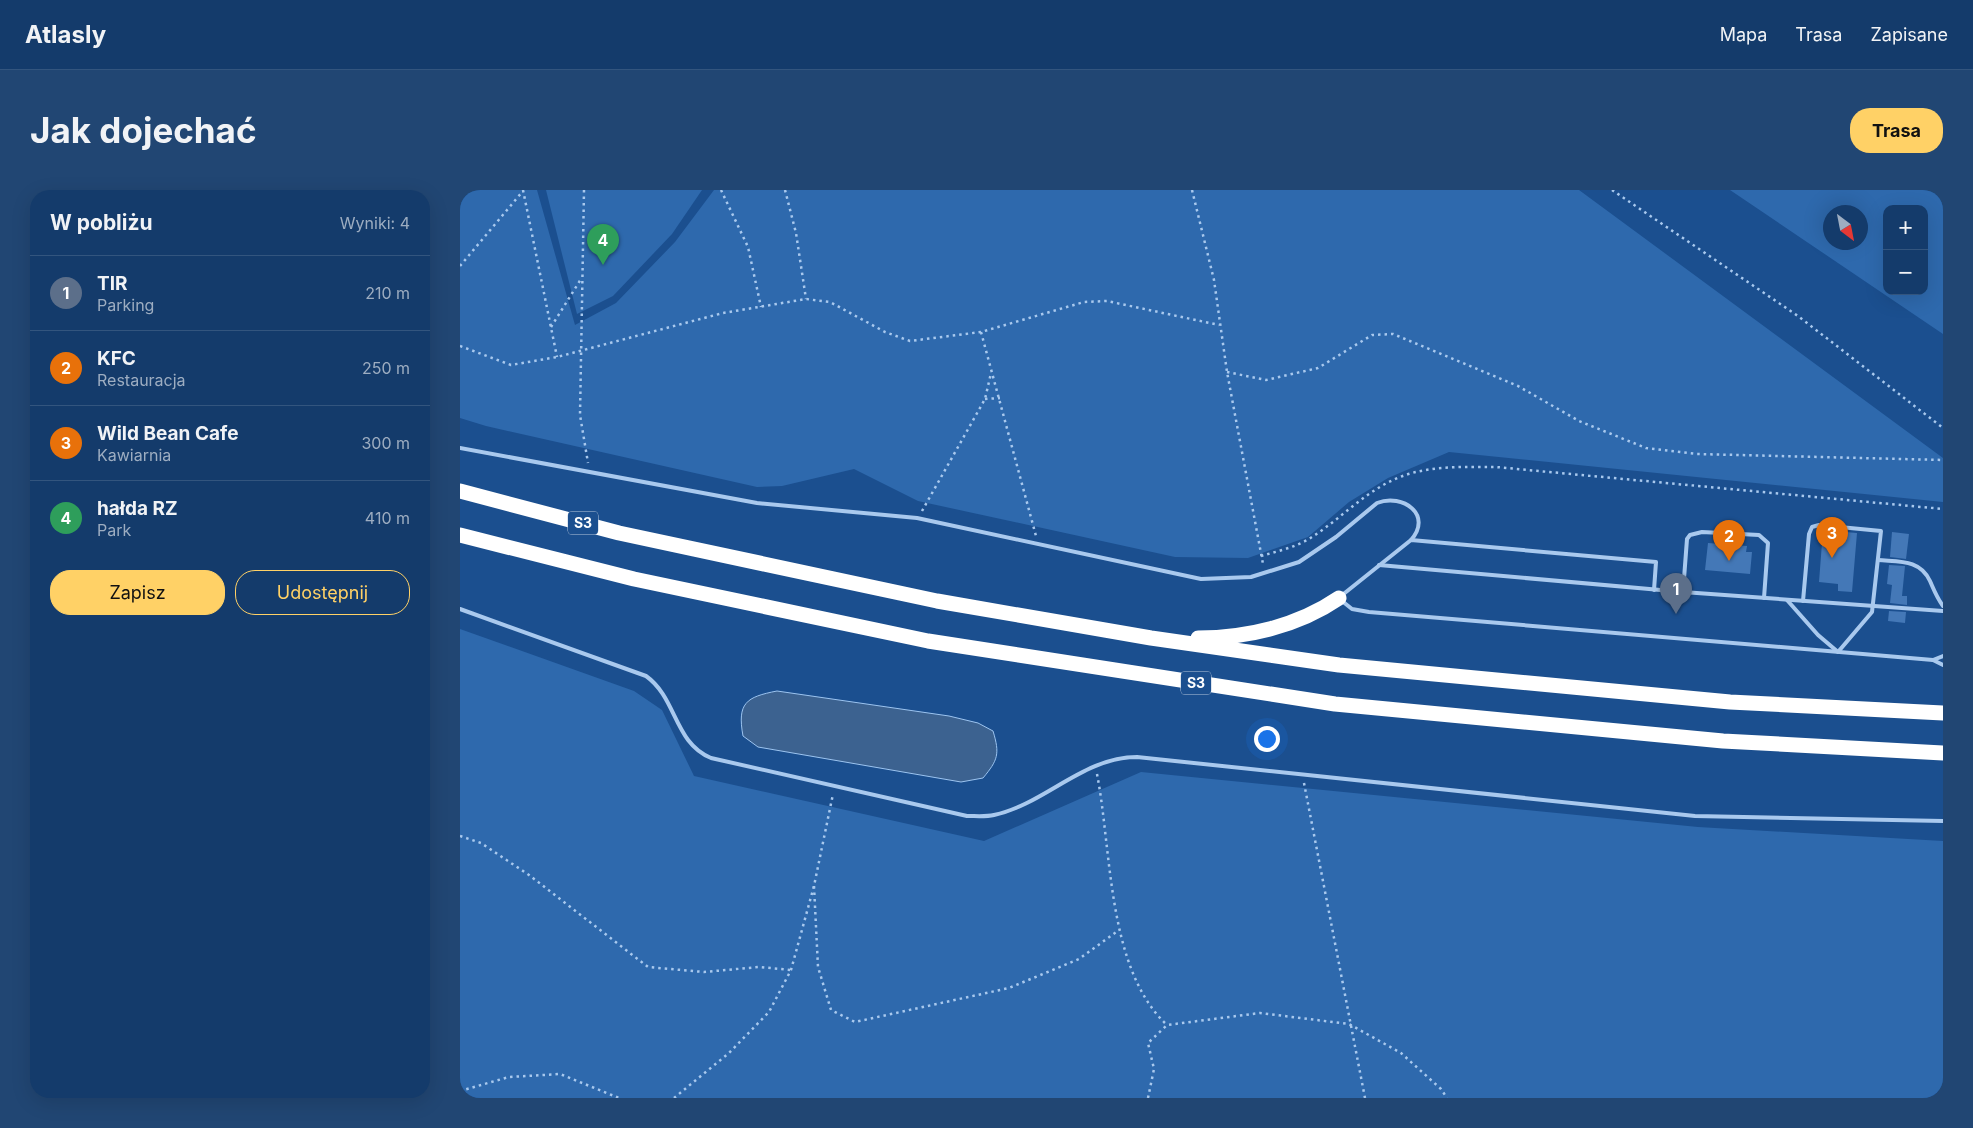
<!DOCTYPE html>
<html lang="pl">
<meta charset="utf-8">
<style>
body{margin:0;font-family:Inter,sans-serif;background:#214673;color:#f1f3f6}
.controls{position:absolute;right:15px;top:15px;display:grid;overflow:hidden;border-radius:10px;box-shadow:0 5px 20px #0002}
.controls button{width:45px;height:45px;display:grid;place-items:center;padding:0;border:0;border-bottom:1px solid #33557e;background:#143b6b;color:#f1f3f6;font:25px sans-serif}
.compass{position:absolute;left:1363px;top:15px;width:45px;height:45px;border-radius:50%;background:#143b6b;box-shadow:0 5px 20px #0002;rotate:148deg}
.you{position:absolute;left:806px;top:548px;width:18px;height:18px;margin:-12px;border:4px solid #fff;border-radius:50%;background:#1a73e8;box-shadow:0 0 0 8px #1a73e833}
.badge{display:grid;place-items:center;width:32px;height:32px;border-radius:50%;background:#ffd166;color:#fff;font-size:16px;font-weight:700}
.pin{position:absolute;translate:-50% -41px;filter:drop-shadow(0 1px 2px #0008)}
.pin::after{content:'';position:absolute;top:26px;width:18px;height:15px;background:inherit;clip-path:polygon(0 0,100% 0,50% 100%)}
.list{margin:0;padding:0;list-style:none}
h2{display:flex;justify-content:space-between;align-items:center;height:65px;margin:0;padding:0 20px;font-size:21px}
h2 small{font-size:16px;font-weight:400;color:#9dadc1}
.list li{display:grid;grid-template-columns:32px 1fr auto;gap:15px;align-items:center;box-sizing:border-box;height:75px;padding:0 20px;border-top:1px solid #33557e}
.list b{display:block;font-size:19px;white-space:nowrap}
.list p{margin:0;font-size:16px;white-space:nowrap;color:#9dadc1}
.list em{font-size:16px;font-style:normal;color:#9dadc1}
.actions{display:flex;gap:10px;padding:15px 20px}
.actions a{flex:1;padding:11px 0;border:1px solid #ffd166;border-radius:20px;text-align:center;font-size:18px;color:#ffd166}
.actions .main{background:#ffd166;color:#111}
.map{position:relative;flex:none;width:1483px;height:908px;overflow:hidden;border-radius:20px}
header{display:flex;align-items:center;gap:30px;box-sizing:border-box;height:70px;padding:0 25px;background:#143b6b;border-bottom:1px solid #33557e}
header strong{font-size:24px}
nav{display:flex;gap:28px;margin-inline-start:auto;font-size:18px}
.intro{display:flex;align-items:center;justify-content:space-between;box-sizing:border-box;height:120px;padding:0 30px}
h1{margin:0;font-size:35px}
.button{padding:12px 22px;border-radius:20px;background:#ffd166;color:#111;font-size:18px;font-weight:700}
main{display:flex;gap:30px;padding:0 30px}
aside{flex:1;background:#143b6b;border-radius:20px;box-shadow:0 5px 20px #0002}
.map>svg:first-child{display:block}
</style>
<header>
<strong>Atlasly</strong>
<nav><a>Mapa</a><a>Trasa</a><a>Zapisane</a></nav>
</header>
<div class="intro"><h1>Jak dojechać</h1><a class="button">Trasa</a></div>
<main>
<aside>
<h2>W pobliżu<small>Wyniki: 4</small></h2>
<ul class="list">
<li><span class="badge" style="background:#5c6f8a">1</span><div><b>TIR</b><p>Parking</p></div><em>210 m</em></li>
<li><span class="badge" style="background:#e8710a">2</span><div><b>KFC</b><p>Restauracja</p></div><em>250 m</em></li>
<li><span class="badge" style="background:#e8710a">3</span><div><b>Wild Bean Cafe</b><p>Kawiarnia</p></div><em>300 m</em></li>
<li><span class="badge" style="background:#2e9e5b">4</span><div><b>hałda RZ</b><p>Park</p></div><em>410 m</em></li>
</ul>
<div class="actions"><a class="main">Zapisz</a><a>Udostępnij</a></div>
</aside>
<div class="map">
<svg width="1483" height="908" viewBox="0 0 1483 908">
<rect width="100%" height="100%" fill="#1b4f8f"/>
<g fill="#2e69ad" fill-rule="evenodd">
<path d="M0,0H77L115,135L156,113L215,52L254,0H1119L1483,268V312L989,262L928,288L889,312L848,347L788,368L715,367L458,311L394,279L322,296L297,297L26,236L0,228Z"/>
<path d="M86,0H242L212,44L153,106L117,124Z"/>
<path d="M1270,0H1483V144ZM1427,19H1464V101H1427ZM1400,22V52H1370V22Z"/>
<path d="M0,439L174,501L202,520L234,586L524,651L681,582L1238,637L1483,651V908H0Z"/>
</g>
<path fill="#3c6290" stroke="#9cc4f0" d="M317,501L489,526L518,533L533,541C540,564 538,570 523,588L501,592L298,557L283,546C277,513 286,507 317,501Z"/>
<g fill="#4478b7">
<path d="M1363,340L1397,343L1392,402L1378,401V394L1359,392Z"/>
<path d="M1432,342L1449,344L1446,369L1430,367Z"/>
<path d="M1248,353L1287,356L1286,362H1292L1290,384L1245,380Z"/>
<path d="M1429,375L1445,376L1442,406H1447V415L1430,413L1432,395L1427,394Z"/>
<path d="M1429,421L1446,422L1445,433L1428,431Z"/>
</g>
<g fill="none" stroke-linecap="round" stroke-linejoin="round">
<g stroke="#a9c9ee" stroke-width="2.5" stroke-dasharray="2.5 4" stroke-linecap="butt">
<path d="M63,0L97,167"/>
<path d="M124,0L120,225L128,273"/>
<path d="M261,0L288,57L301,117"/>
<path d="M325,0L336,43L346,109"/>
<path d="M732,0L754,90L767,182L803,374"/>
<path d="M1152,0L1338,126L1483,238"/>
<path d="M0,76L63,1"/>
<path d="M91,137L121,89"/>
<path d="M521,142L576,346"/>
<path d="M0,156L51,175L97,167L263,123L346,109L370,112L425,142L450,151L521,142L624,112L647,111L759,135"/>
<path d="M767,182L806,190L858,178L912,145L933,144L1058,196L1119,231L1186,258L1237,264L1483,270"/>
<path d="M525,209L540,208"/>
<path d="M462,321L525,209L531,183"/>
<path d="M801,366C818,361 837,357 852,347C880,329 903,304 933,290C964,275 1003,277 1036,277L1483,319"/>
<path d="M637,584C652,661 647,779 707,835"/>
<path d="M844,593L905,908"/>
<path d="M0,646L21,653L69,685L188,777L244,782L299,777L331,780"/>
<path d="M354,696L358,777L371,820L395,832L549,798L619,769L659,740"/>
<path d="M0,901L49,887L100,884L159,908"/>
<path d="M214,908L269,863L309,822L331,780L354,696L373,604"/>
<path d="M688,908L694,879L688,853L707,835L800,823L889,834L941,863L981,899L987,908"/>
</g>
<g stroke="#a9c9ee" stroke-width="4">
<path d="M0,258L297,313L457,328L741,389L791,387L839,372L876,347L917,313C943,303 973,325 951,350"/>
<path d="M1418,370C1439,372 1460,369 1470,391C1474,400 1477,408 1483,416"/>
<path d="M919,375L1223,402L1483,421"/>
<path d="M1223,402L1227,349L1230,345L1242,342L1299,345L1308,353L1304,408"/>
<path d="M881,406L951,350L1196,372L1194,400"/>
<path d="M1327,410L1358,445L1378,462L1412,422L1421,341L1359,335L1352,337L1349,344L1343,411"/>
<path d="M882,411L892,419L909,422L1473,470L1483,475"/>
<path d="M0,419L186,486C217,508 214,553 251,568L507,626C516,626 526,627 534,625C585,614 623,567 677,567L1235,626L1483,631"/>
<path d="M1473,470L1483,466"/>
</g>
<g stroke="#fff" stroke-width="15">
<path d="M0,301L159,343L477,411L691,448L879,475L1270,512L1483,523"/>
<path d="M0,345L174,389L468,451L875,514L1263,551L1483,563"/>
<path d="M738,448C787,448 838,436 879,408"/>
</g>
</g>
<g text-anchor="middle" stroke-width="4.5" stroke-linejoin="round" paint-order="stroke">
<g fill="#1b4f8f" stroke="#bbcadd" stroke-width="1">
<rect x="108" y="321.5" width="30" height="23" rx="4"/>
<rect x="721" y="481.5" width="30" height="23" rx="4"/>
</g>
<g font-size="14" font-weight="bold" fill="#fff">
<text x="123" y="338">S3</text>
<text x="736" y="498">S3</text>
</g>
</g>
</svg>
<div class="controls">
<button>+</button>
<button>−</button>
</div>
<svg class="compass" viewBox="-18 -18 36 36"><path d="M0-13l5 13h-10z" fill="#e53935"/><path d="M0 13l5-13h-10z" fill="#9dadc1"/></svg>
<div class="you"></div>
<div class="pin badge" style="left:1216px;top:424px;background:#5c6f8a">1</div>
<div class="pin badge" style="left:1269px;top:371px;background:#e8710a">2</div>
<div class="pin badge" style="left:1372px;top:368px;background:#e8710a">3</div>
<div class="pin badge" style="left:143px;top:75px;background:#2e9e5b">4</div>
</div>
</main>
